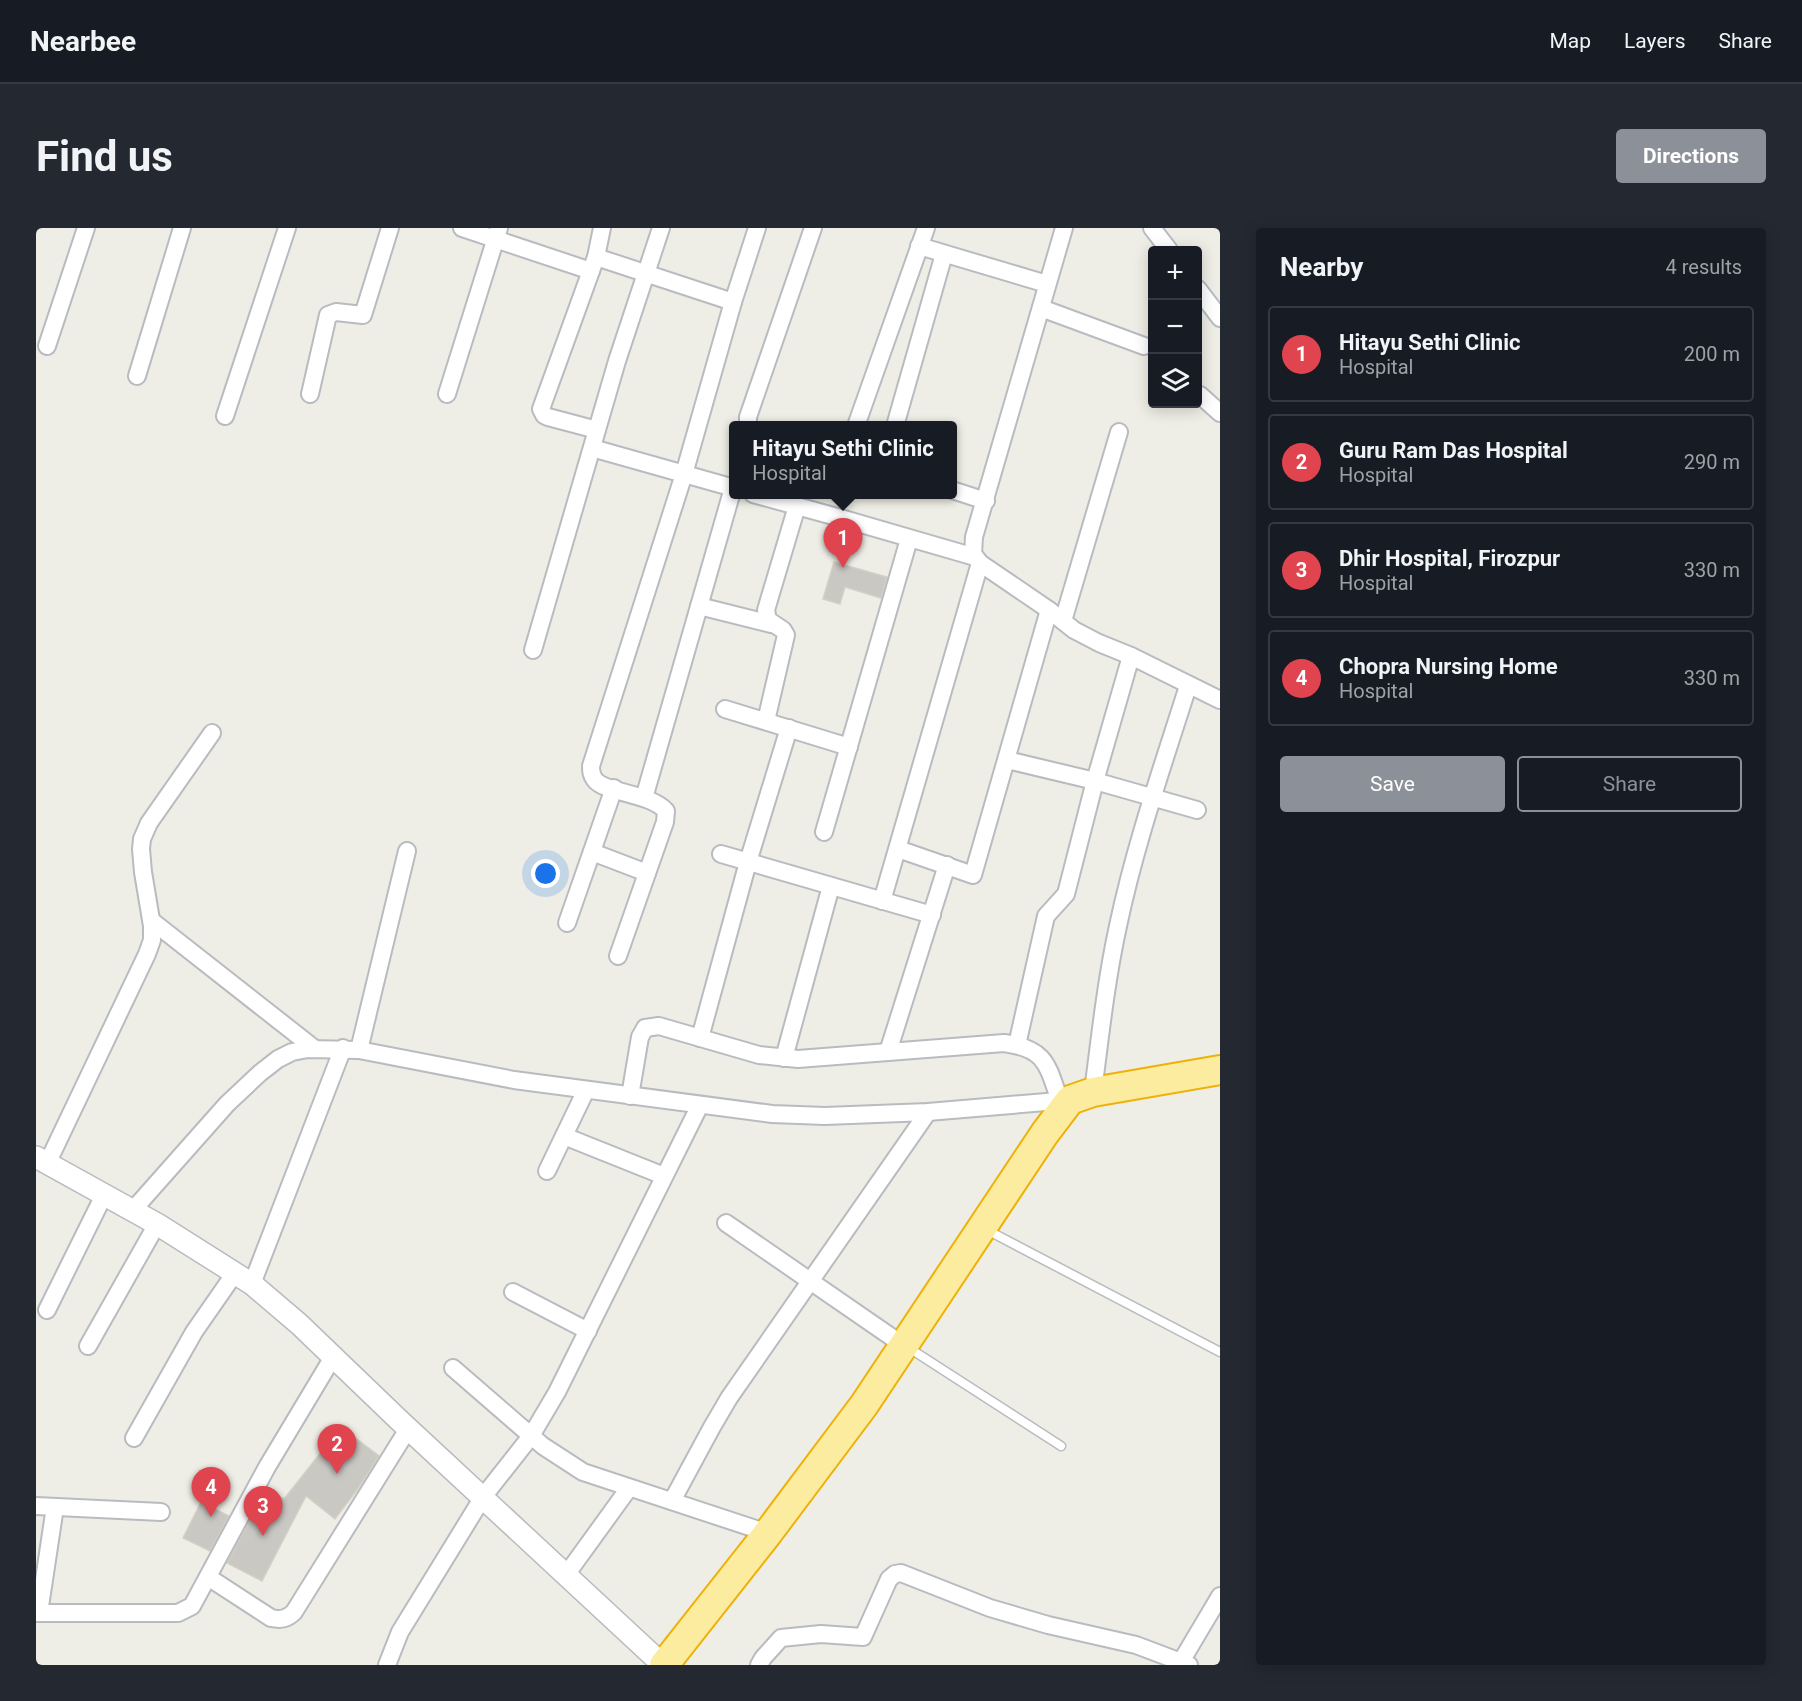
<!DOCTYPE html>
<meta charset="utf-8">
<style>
body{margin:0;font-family:Roboto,sans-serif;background:#242831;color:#f1f3f6}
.controls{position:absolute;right:18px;top:18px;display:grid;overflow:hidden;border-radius:6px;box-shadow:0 3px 15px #0003}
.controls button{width:54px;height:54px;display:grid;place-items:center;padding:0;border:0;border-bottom:2px solid #363941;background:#171b24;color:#f1f3f6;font:30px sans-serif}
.you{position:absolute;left:510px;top:646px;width:21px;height:21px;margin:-15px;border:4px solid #fff;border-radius:50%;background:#1a73e8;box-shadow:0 0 0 9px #1a73e833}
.badge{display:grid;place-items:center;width:39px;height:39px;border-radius:50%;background:#8c9099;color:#fff;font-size:20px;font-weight:700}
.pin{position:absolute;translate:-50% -50px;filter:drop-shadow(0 2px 3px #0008)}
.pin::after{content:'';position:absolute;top:32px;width:21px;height:18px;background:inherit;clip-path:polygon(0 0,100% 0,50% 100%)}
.popup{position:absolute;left:693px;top:193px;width:228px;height:78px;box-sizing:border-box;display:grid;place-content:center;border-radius:6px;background:#171b24;filter:drop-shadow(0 2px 4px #0005);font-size:20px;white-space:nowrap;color:#9ea1a6}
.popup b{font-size:22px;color:#f1f3f6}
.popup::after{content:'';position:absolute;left:50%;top:100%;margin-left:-12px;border:12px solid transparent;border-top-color:#171b24}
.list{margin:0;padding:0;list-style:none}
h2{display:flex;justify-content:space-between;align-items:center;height:78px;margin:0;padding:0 24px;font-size:26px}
h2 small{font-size:20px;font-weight:400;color:#9ea1a6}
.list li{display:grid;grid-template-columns:39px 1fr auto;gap:18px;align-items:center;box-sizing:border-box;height:96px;margin:0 12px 12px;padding:0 12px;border:2px solid #363941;border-radius:6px}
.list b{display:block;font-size:22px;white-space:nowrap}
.list p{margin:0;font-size:20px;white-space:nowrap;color:#9ea1a6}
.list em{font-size:20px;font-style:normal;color:#9ea1a6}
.actions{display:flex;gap:12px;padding:18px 24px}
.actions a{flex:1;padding:14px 0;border:2px solid #8c9099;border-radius:6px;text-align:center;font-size:21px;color:#8c9099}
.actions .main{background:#8c9099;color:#fff}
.icon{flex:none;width:33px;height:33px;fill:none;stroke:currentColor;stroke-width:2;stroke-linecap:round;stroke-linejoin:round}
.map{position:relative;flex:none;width:1184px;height:1437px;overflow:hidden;border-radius:6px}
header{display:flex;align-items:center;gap:36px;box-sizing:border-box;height:84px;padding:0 30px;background:#171b24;border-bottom:2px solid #363941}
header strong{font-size:28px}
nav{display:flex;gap:33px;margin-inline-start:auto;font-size:21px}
.intro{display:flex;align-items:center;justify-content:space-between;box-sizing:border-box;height:144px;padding:0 36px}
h1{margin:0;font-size:42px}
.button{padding:15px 27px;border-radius:6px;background:#8c9099;color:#fff;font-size:21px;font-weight:700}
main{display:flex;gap:36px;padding:0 36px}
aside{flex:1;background:#171b24;border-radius:6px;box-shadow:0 3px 15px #0003}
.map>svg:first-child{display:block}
</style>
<header>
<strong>Nearbee</strong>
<nav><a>Map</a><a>Layers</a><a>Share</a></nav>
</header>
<div class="intro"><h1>Find us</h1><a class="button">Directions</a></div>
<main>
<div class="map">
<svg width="1184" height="1437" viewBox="0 0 1184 1437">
<rect width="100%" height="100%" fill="#efeee6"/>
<g fill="#cac8c3" stroke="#d4d0c4" stroke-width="1.5">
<path d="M798,334L851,349L845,370L809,359L804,376L787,371Z"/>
<path d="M305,1199L343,1228L321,1262L299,1291L270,1268L226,1353L191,1335L230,1262L248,1271Z"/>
<path d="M165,1274L193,1288L174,1323L147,1310Z"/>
</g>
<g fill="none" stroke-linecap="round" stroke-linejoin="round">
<g stroke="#b8bbbf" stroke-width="11">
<g id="service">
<path d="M951,1002L1184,1124"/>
<path d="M873,1120L1025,1218"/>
</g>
</g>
<g stroke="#b8bbbf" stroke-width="20">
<g id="minor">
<path d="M426,0L555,43"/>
<path d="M1028,0L938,309L937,326L944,335L1013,382L1038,402L1063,415L1095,428L1184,472"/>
<path d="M1116,0L1133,22"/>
<path d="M883,18L1011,56"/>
<path d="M560,29L697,74"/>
<path d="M1162,61L1184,90"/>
<path d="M1005,80L1108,118"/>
<path d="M11,118L50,0"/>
<path d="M101,148L146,0"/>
<path d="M274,166L292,87L300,84L327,87L354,0"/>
<path d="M411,166L463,0"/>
<path d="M1164,167L1184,185"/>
<path d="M189,188L251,0"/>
<path d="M712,198V189L777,0"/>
<path d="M820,198L890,0"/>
<path d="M859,198L908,26"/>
<path d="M561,202L512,189L508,187L505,181L560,29L566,0"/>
<path d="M556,220L698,260"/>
<path d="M916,262L950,273"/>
<path d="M717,266L801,289L939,329"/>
<path d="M663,378L735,396"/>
<path d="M1027,393L1083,204"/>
<path d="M497,422L581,133L625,0"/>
<path d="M689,481L813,519"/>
<path d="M730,493L750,407L747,402L732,392L730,382L761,278"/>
<path d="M971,532L1059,553L1161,582"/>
<path d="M608,570L697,260"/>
<path d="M788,604L873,311"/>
<path d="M862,621L937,647L1013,382"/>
<path d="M556,624L611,645"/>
<path d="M685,626L896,687"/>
<path d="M846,673L944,335"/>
<path d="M116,693L279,821"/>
<path d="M531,695L578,560"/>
<path d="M582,728L629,594L630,583C614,565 569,565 559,552C555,547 555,543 555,538L648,246L697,74L721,0"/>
<path d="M664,810L712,634L753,500"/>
<path d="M981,817L1010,688L1030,666L1059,553L1095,428"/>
<path d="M323,822L371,623"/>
<path d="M852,824L911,637"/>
<path d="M748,830L795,658"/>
<path d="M1057,864C1064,809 1070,753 1082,698C1099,617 1127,537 1152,458"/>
<path d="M594,868L604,809L609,800L623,798L723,827L762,831L968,815C1011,821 1011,837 1024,873"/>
<path d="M528,908L628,948"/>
<path d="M11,936L111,726L116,712V698L107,644L105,621L106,611L113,595L176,505"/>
<path d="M511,943L550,862"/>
<path d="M97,982L191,876L224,845L242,831L256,824L272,821L323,822L478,852L736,886L789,888L892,884L1034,872"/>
<path d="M690,995L867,1117"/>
<path d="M216,1056L307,820"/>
<path d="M477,1064L552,1103"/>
<path d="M11,1082L68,967"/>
<path d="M52,1118L121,996"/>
<path d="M417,1140L507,1218L547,1244L732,1305"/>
<path d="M98,1210L158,1104L199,1045"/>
<path d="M636,1273L676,1199L693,1170L892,884"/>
<path d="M0,1278L125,1284"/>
<path d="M530,1347L593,1260"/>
<path d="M172,1349L235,1390C245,1392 251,1391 258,1384L372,1201"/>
<path d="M0,1385H142L156,1378L231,1239L297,1129"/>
<path d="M3,1385L19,1279"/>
<path d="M351,1437L364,1404L447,1269L495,1208L521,1164L664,877"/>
<path d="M723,1437L727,1430L745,1410L785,1406L827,1409L853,1351L859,1346L865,1345L954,1380L1012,1397L1100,1417L1153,1437"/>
<path d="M1143,1437L1184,1368"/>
</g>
</g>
<g stroke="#b8bbbf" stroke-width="24">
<path id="tertiary" d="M0,929L121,996L216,1056L263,1096L364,1193L627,1437"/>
</g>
<g stroke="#eeb107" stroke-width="32">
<path id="trunk" d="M628,1437L732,1305L828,1177L1009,905L1034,872L1057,864L1184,842"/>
</g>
<use href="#service" stroke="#fff" stroke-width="8"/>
<use href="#minor" stroke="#fff" stroke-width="16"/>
<use href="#tertiary" stroke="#fff" stroke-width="21"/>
<use href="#trunk" stroke="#fceca0" stroke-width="28"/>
</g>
</svg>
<div class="controls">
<button>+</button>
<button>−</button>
<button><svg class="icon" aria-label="layers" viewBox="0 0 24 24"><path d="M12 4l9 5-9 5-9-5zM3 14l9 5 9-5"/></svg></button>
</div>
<div class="you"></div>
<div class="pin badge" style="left:807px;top:340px;background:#e0444e">1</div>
<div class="popup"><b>Hitayu Sethi Clinic</b>Hospital</div>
<div class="pin badge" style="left:301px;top:1246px;background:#e0444e">2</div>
<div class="pin badge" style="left:227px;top:1308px;background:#e0444e">3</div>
<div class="pin badge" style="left:175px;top:1289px;background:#e0444e">4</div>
</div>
<aside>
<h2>Nearby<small>4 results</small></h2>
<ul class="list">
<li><span class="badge" style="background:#e0444e">1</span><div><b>Hitayu Sethi Clinic</b><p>Hospital</p></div><em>200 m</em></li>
<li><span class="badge" style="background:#e0444e">2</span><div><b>Guru Ram Das Hospital</b><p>Hospital</p></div><em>290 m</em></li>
<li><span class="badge" style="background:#e0444e">3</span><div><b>Dhir Hospital, Firozpur</b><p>Hospital</p></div><em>330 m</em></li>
<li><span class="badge" style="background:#e0444e">4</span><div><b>Chopra Nursing Home</b><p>Hospital</p></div><em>330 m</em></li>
</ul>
<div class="actions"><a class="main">Save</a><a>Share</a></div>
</aside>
</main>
